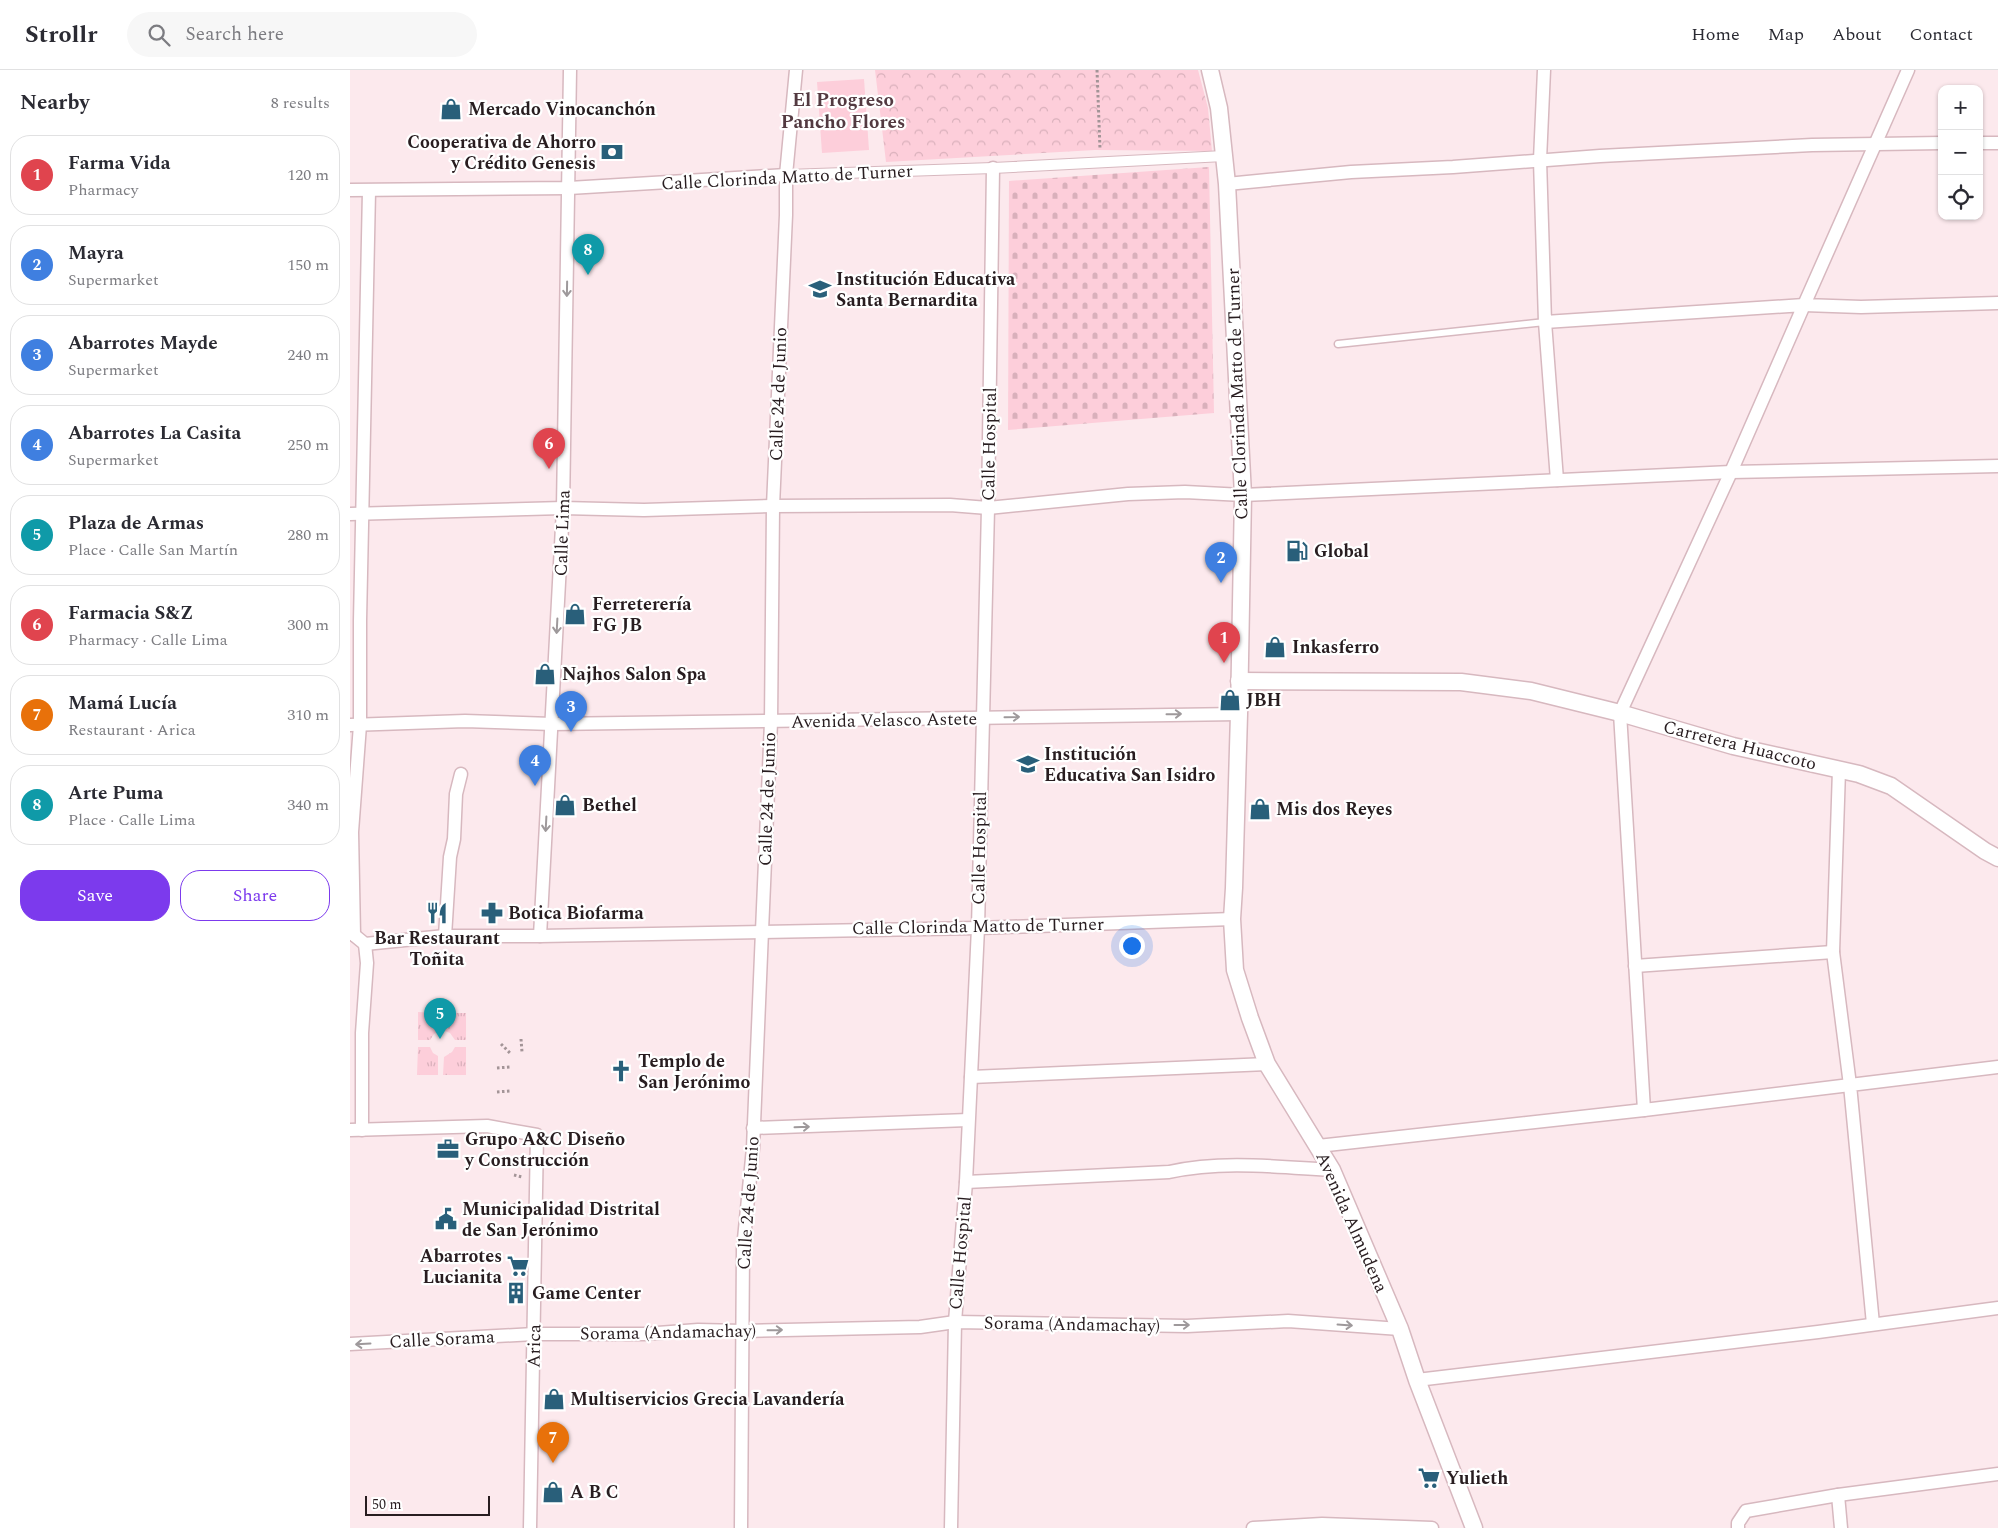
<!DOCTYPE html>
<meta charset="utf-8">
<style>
body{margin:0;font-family:Spectral,serif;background:#f7f7f7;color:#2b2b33}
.controls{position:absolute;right:15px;top:15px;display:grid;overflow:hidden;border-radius:10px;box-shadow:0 1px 4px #0004}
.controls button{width:45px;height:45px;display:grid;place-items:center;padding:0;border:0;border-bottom:1px solid #e1e1e2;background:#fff;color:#2b2b33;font:25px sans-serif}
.scale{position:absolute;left:15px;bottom:12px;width:125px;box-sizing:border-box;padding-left:5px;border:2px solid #281d20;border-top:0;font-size:14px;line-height:18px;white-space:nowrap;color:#281d20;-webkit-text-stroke:4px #fff;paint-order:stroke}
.you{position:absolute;left:781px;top:875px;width:18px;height:18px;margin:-12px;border:4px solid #fff;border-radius:50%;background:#1a73e8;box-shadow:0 0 0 8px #1a73e833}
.badge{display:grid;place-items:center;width:32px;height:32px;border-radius:50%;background:#7c3aed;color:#fff;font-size:16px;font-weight:700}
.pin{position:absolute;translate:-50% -41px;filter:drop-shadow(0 1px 2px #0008)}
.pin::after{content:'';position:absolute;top:26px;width:18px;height:15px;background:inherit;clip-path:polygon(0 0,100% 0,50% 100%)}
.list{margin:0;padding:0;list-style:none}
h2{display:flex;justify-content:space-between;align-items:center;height:65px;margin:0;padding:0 20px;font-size:21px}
h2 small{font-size:16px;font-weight:400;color:#7c7c81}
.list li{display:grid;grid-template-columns:32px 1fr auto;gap:15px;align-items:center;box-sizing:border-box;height:80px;margin:0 10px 10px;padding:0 10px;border:1px solid #e1e1e2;border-radius:20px}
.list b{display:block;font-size:19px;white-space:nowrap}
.list p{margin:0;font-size:16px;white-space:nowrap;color:#7c7c81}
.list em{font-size:16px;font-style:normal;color:#7c7c81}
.actions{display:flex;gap:10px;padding:15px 20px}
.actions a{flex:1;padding:11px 0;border:1px solid #7c3aed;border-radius:20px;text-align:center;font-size:18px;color:#7c3aed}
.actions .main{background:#7c3aed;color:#fff}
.icon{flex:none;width:28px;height:28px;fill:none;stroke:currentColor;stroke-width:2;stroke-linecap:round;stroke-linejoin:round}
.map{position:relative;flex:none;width:1648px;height:1458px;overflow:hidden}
header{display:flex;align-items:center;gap:30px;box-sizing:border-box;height:70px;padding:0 25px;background:#fff;border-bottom:1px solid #e1e1e2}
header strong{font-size:24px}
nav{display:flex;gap:28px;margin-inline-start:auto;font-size:18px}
.search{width:350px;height:45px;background:#f7f7f7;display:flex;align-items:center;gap:12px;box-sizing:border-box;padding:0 18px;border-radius:28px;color:#7c7c81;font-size:19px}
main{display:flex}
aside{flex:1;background:#fff}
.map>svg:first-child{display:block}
</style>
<header>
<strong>Strollr</strong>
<div class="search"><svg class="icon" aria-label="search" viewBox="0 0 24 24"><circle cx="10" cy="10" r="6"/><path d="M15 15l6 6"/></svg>Search here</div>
<nav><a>Home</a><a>Map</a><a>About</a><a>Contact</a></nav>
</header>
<main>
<aside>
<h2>Nearby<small>8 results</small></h2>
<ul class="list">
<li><span class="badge" style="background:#e0444e">1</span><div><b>Farma Vida</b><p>Pharmacy</p></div><em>120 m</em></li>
<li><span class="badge" style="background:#3f7fe0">2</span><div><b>Mayra</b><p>Supermarket</p></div><em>150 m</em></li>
<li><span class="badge" style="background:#3f7fe0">3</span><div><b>Abarrotes Mayde</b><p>Supermarket</p></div><em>240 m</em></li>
<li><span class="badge" style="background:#3f7fe0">4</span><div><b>Abarrotes La Casita</b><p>Supermarket</p></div><em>250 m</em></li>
<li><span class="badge" style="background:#0f9aa8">5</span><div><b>Plaza de Armas</b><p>Place · Calle San Martín</p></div><em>280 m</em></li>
<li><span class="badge" style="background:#e0444e">6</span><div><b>Farmacia S&amp;Z</b><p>Pharmacy · Calle Lima</p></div><em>300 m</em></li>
<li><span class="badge" style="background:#e8710a">7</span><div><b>Mamá Lucía</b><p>Restaurant · Arica</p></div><em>310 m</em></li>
<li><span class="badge" style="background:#0f9aa8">8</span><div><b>Arte Puma</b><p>Place · Calle Lima</p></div><em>340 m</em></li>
</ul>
<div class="actions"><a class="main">Save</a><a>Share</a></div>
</aside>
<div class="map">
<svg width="1648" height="1458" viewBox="0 0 1648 1458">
<defs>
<pattern id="grass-tufts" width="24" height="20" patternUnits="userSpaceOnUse" patternTransform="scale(1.25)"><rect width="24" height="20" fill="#fdceda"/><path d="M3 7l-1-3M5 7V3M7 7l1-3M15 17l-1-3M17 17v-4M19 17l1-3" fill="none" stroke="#d9b0bb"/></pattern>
<pattern id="cemetery-stones" width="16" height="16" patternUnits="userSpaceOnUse" patternTransform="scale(1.25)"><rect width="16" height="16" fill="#fdceda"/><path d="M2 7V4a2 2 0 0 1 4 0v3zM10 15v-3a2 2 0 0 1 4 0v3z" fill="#d9b0bb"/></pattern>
<pattern id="park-crowns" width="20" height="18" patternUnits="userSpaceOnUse" patternTransform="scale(1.25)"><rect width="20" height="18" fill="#fdceda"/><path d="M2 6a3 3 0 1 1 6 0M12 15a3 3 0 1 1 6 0" fill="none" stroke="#d9b0bb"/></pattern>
</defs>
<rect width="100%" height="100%" fill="#fce9ed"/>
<g fill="url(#grass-tufts)">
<path d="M68,942L89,943V961L84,964L80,970H68Z"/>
<path d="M95,943H116V970H105L100,963L95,961Z"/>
<path d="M68,977H80L83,983L88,986V1005H67Z"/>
<path d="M105,977H116V1005H93L94,987L102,982Z"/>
</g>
<path fill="url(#cemetery-stones)" d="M859,97L864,343L658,360L659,111Z"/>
<path fill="url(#park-crowns)" d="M525,0H848L858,38L862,81L745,80L536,92Z"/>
<path fill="#fdceda" d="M514,9L519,80L472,83L467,12Z"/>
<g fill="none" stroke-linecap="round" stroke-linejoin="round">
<g stroke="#d7b8bf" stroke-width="9">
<path id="service" d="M988,274L1195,252"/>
</g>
<g stroke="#d7b8bf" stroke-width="12">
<path id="pedestrian" d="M436,105L643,98L874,86"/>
</g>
<g stroke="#d7b8bf" stroke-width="15">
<g id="minor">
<path d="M1194,0L1190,90L1195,252L1454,235L1381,402L1270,643L1294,1040L1500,1015L1483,882L1489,700"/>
<path d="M1558,0L1454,235L1511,237L1648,233"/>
<path d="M1629,73H1648"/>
<path d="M877,114L1001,102L1103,97L1250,86L1462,75L1592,73"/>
<path d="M0,120L219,118L436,105"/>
<path d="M1195,252L1207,410"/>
<path d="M0,444L213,438L294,440L423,436L600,435L638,438L778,424L835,422L893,425L1381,402L1648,396"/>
<path d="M0,655L115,651L202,654L889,644"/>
<path d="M4,865L15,874L95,866H190L628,858L882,849"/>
<path d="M4,865L2,762L10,655V551L19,121"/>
<path d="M95,866L100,787L104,769L106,724L111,704"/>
<path d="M190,866L213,438L220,0"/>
<path d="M1285,896L1483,882"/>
<path d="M621,1007L917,994"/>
<path d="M403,1058L618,1050"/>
<path d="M0,1060L137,1056L187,1065L180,1458"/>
<path d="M12,1060V963L17,893L15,874"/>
<path d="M968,1076L1294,1040"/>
<path d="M616,1112L819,1102C873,1090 928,1097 982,1100"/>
<path d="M1523,1254L1500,1015L1648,997"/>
<path d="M0,1274L184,1264H294L348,1260L392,1261L570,1257L605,1252L837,1256L938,1251L1050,1259"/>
<path d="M1067,1310L1468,1262L1648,1238"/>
<path d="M1488,1425L1491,1458"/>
<path d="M391,1458L393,1179L403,1078L412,861L421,652L423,436L436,145V105L446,0"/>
<path d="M601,1458L605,1252L616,1112L628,858L638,438L643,98"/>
<path d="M903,1458L972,1454L1082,1458"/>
<path d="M1388,1458V1453L1396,1441L1488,1425L1648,1404"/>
</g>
</g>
<g stroke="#d7b8bf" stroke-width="19">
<g id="tertiary">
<path d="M860,0L869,38L877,114L893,425L889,644L884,818L882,849L885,900L900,948L917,994L982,1100L1050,1259L1067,1310L1124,1458"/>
<path d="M889,611L1111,612L1181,621L1270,643L1383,676L1509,704L1541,716L1635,781L1648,788"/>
</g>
</g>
<g stroke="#a39497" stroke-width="3" stroke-dasharray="2.5 2.5" stroke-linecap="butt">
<path d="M747,0L750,79"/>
<path d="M171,969L172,982"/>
<path d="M151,974L160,983"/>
<path d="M147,998L160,997"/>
<path d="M147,1022L160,1021"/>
<path d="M164,1105L172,1107"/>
<path d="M163,1135L172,1132"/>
</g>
<use href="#service" stroke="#fff" stroke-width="6"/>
<use href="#pedestrian" stroke="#fff" stroke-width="10"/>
<use href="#minor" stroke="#fff" stroke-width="12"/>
<use href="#tertiary" stroke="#fff" stroke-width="16"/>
</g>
<defs><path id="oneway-shaft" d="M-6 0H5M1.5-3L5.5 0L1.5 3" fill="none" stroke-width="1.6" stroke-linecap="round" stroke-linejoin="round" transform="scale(1.25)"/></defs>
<g stroke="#9e999b">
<use href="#oneway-shaft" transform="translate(217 219) rotate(91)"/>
<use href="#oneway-shaft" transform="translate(207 556) rotate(93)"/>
<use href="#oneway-shaft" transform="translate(824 644) rotate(-1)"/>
<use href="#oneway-shaft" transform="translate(662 647) rotate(-1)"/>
<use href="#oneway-shaft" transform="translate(196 754) rotate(93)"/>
<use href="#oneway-shaft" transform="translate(452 1057) rotate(-2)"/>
<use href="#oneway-shaft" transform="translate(832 1255)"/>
<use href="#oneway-shaft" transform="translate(995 1255) rotate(4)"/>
<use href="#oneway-shaft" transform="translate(425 1260) rotate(-1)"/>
<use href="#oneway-shaft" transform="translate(13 1274) rotate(177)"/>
</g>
<defs>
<g id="shop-bare" transform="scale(1.725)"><path d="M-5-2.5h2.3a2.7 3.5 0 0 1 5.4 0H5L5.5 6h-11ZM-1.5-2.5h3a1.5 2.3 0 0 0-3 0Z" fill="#295f7a" stroke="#fff" stroke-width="2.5" paint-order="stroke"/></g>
<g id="bank-bare" transform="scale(1.725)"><path d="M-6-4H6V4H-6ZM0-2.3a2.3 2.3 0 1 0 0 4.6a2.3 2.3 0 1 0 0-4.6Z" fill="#295f7a" stroke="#fff" stroke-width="2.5" paint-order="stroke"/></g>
<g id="school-bare" transform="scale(1.725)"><path d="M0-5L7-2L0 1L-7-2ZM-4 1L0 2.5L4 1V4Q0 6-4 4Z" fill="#295f7a" stroke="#fff" stroke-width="2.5" paint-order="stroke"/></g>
<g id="fuel-bare" transform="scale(1.725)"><path d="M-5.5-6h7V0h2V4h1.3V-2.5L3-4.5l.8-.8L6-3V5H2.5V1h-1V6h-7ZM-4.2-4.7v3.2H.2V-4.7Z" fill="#295f7a" stroke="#fff" stroke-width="2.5" paint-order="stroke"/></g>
<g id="restaurant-bare" transform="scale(1.725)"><path d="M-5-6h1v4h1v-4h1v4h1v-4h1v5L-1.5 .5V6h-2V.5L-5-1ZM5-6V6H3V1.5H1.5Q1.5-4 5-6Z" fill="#295f7a" stroke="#fff" stroke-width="2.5" paint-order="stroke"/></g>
<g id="pharmacy-bare" transform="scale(1.725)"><path d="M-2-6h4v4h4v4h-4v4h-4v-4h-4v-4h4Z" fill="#295f7a" stroke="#fff" stroke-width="2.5" paint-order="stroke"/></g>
<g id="church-bare" transform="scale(1.725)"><path d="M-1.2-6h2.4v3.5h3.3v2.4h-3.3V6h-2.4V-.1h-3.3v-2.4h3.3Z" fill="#295f7a" stroke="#fff" stroke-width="2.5" paint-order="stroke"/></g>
<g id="office-bare" transform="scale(1.725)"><path d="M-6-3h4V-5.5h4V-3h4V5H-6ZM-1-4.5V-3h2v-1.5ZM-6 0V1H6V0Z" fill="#295f7a" stroke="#fff" stroke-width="2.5" paint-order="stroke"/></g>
<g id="civic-bare" transform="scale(1.725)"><path d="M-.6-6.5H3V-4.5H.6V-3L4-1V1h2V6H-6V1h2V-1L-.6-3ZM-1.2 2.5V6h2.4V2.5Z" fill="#295f7a" stroke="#fff" stroke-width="2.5" paint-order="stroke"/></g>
<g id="supermarket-bare" transform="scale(1.725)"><path d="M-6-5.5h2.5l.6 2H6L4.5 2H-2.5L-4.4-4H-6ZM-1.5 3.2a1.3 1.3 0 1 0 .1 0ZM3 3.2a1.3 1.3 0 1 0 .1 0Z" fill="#295f7a" stroke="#fff" stroke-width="2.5" paint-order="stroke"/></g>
<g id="building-bare" transform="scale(1.725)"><path d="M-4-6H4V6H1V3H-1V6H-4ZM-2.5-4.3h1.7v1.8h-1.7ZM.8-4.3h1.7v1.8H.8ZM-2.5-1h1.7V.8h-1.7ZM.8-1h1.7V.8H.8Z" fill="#295f7a" stroke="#fff" stroke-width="2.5" paint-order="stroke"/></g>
</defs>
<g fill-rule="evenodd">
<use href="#shop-bare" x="101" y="39"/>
<use href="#bank-bare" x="262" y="82"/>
<use href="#school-bare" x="470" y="219"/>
<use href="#fuel-bare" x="947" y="481"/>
<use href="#shop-bare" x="225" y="544"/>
<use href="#shop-bare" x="925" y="577"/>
<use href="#shop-bare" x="195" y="604"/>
<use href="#shop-bare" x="880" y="630"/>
<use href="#school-bare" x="678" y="694"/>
<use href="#shop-bare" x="215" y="735"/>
<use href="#shop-bare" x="910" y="739"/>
<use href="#restaurant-bare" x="87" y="843"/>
<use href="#pharmacy-bare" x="142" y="843"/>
<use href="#church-bare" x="271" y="1001"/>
<use href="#office-bare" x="98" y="1079"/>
<use href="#civic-bare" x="96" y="1149"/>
<use href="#supermarket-bare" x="168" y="1196"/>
<use href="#building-bare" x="166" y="1223"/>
<use href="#shop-bare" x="204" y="1329"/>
<use href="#supermarket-bare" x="1079" y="1408"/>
<use href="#shop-bare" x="203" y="1422"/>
</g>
<g text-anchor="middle" stroke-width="4.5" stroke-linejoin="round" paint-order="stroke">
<g font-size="18" font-weight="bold" fill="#281d20" stroke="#fff" text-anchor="start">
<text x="118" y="45">Mercado Vinocanchón</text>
<text x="246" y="78" text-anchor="end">Cooperativa de Ahorro<tspan x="246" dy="21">y Crédito Genesis</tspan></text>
<text x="486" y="215">Institución Educativa<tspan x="486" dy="21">Santa Bernardita</tspan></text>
<text x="964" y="487">Global</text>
<text x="242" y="540">Ferreterería<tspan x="242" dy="21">FG JB</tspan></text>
<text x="942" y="583">Inkasferro</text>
<text x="212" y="610">Najhos Salon Spa</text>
<text x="896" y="636">JBH</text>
<text x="694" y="690">Institución<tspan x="694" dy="21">Educativa San Isidro</tspan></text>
<text x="232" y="741">Bethel</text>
<text x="926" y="745">Mis dos Reyes</text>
<text x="158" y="849">Botica Biofarma</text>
<text x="87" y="874" text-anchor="middle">Bar Restaurant<tspan x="87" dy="21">Toñita</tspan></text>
<text x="288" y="997">Templo de<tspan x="288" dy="21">San Jerónimo</tspan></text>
<text x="115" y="1075">Grupo A&amp;C Diseño<tspan x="115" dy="21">y Construcción</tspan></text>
<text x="112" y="1145">Municipalidad Distrital<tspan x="112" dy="21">de San Jerónimo</tspan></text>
<text x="152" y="1192" text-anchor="end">Abarrotes<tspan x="152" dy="21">Lucianita</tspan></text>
<text x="182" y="1229">Game Center</text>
<text x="220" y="1335">Multiservicios Grecia Lavandería</text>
<text x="1096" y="1414">Yulieth</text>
<text x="220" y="1428">A B C</text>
</g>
<g font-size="18" fill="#281d20" stroke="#fff">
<text transform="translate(437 107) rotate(-3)" y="6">Calle Clorinda Matto de Turner</text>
<text transform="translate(428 324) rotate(-88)" y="6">Calle 24 de Junio</text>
<text transform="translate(887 324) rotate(-92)" y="6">Calle Clorinda Matto de Turner</text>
<text transform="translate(639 374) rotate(-89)" y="6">Calle Hospital</text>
<text transform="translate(212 463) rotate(-88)" y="6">Calle Lima</text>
<text transform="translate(534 650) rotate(-1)" y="6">Avenida Velasco Astete</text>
<text transform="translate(1390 675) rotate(14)" y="6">Carretera Huaccoto</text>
<text transform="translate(417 729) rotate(-88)" y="6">Calle 24 de Junio</text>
<text transform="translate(629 778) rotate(-89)" y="6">Calle Hospital</text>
<text transform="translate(628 856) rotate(-1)" y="6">Calle Clorinda Matto de Turner</text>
<text transform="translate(398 1133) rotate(-86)" y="6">Calle 24 de Junio</text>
<text transform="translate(1002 1152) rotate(66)" y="6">Avenida Almudena</text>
<text transform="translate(610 1183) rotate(-85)" y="6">Calle Hospital</text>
<text transform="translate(722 1254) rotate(1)" y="6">Sorama (Andamachay)</text>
<text transform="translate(318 1262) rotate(-1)" y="6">Sorama (Andamachay)</text>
<text transform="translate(92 1269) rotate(-3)" y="6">Calle Sorama</text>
<text transform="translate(184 1276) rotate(-89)" y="6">Arica</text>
</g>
<g font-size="19" font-weight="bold" fill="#533a41" stroke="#fff">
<text x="493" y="36">El Progreso<tspan x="493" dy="22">Pancho Flores</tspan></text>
</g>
</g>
</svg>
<div class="controls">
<button>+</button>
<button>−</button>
<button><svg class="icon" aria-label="locate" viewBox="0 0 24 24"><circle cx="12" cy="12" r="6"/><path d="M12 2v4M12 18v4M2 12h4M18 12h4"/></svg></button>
</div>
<div class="scale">50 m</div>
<div class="you"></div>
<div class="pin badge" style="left:874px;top:593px;background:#e0444e">1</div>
<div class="pin badge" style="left:871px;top:513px;background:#3f7fe0">2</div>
<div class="pin badge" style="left:221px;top:662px;background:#3f7fe0">3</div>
<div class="pin badge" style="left:185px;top:716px;background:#3f7fe0">4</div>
<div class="pin badge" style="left:90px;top:969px;background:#0f9aa8">5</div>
<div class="pin badge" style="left:199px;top:399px;background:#e0444e">6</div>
<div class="pin badge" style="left:203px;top:1393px;background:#e8710a">7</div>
<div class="pin badge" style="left:238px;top:205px;background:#0f9aa8">8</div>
</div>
</main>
